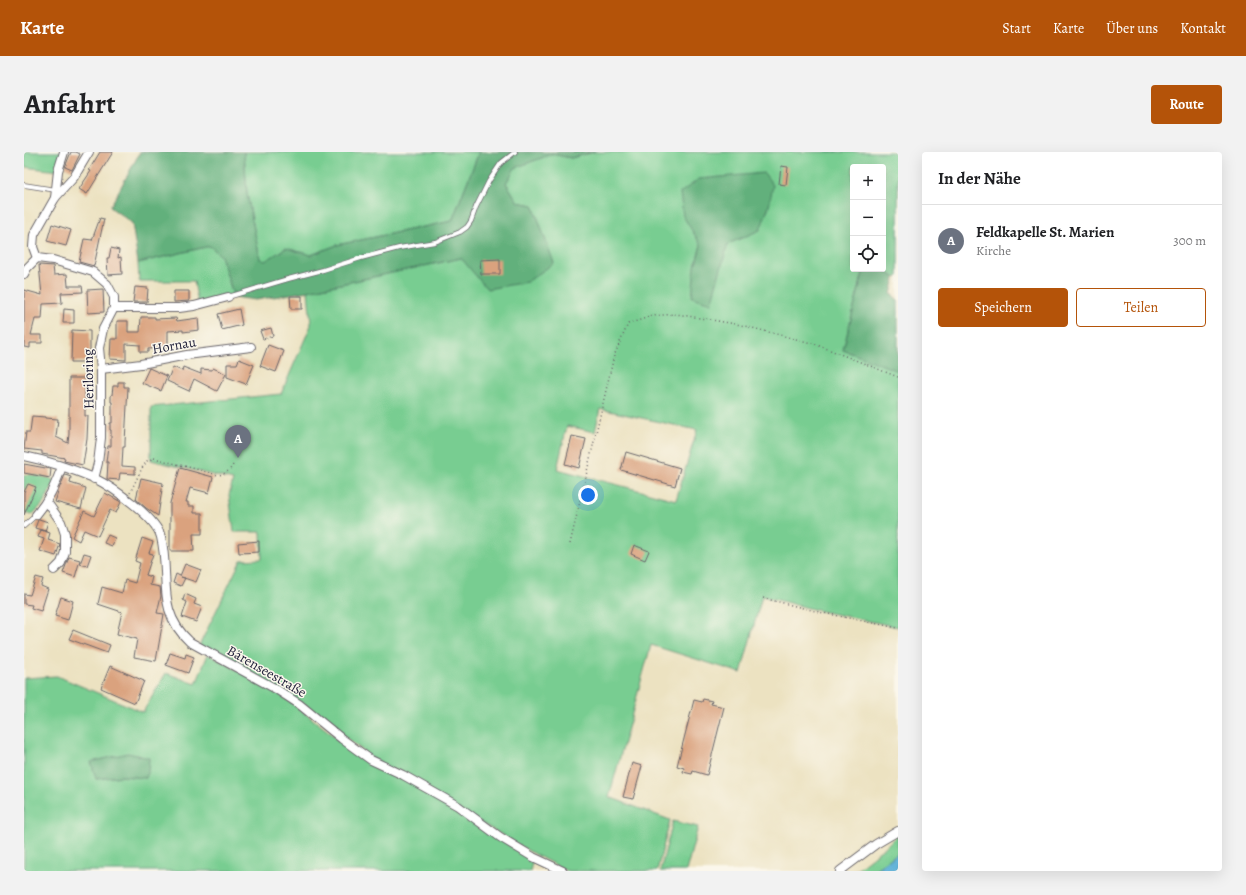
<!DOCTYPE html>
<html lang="de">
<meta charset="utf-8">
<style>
body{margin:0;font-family:Alegreya,serif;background:#f2f2f2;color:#202124}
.controls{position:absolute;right:12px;top:12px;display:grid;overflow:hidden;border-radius:4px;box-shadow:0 4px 16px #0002}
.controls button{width:36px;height:36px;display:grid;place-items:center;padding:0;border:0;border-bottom:1px solid #e0e0e0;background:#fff;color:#202124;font:20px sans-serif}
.you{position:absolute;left:564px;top:343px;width:14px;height:14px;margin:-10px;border:3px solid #fff;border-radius:50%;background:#1a73e8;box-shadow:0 0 0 6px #1a73e833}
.badge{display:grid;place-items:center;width:26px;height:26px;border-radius:50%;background:#b45309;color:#fff;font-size:13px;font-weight:700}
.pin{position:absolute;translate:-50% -33px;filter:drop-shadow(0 1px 2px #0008)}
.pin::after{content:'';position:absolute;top:21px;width:14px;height:12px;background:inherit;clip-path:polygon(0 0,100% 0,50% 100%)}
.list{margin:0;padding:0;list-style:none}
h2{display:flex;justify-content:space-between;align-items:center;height:52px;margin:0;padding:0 16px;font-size:17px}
h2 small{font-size:13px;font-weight:400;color:#757577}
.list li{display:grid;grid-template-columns:26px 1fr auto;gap:12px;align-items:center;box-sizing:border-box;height:72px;padding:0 16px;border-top:1px solid #e0e0e0}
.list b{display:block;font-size:15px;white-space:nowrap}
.list p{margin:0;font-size:13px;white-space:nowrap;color:#757577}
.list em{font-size:13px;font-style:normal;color:#757577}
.actions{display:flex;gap:8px;padding:12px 16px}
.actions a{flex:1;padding:9px 0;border:1px solid #b45309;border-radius:4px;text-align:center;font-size:14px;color:#b45309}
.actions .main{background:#b45309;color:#fff}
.icon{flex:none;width:22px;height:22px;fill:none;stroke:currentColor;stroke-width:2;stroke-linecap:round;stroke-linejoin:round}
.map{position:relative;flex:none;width:874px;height:719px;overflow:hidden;border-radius:4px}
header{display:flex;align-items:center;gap:24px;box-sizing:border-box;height:56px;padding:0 20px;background:#b45309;color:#fff}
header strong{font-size:19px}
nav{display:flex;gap:22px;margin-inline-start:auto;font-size:14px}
.intro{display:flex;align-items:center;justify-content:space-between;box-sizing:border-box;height:96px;padding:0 24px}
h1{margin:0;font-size:28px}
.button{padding:10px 18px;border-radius:4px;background:#b45309;color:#fff;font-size:14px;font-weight:700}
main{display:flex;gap:24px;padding:0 24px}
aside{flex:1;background:#fff;border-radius:4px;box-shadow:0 4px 16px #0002}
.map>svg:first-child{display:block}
</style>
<header>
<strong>Karte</strong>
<nav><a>Start</a><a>Karte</a><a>Über uns</a><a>Kontakt</a></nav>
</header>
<div class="intro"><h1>Anfahrt</h1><a class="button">Route</a></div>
<main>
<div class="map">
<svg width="874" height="719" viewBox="0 0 874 719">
<rect width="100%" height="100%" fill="#fbf7ec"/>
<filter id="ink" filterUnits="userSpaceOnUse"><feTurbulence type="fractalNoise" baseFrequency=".025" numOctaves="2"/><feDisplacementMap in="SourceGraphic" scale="8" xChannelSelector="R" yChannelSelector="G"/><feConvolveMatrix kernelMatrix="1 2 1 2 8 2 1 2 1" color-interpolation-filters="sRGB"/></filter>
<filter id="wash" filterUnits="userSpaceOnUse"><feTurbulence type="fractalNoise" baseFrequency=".012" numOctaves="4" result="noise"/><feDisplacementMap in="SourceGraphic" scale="16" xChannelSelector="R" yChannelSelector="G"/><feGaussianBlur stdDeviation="0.9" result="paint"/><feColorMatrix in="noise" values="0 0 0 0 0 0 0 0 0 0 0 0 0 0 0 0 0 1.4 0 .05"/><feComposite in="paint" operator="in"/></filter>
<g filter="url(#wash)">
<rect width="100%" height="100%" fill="#ece2c1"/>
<g fill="#78cd91" stroke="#4d7866" fill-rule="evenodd">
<path d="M0,0H40L34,19L0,15Z"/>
<path d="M220,0H455L428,69L313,93L287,103L261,96L241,110L236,107L223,42Z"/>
<path d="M570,0H874V125L871,126L859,117V15H829V117H840L819,198L874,218V475L796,459L738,444L717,521L627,493L585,645L646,668L633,719H544L541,718L510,702L348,606L276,550L175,494L217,408L238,407L237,380H210L205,343L209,328L127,308V255L257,242L287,173L284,139L437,106L529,111L509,53L494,50L482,31L491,15L528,2L547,6ZM736,77L704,92L671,115L677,93ZM576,257L673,278L652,348L533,317L543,274L571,280Z"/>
<path d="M186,94L197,103L209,143L174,152L170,129H115L114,111Z"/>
<path d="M5,322L26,326L31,330L19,352L8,363L0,360V323Z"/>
<path d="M184,502L252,539L317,589L432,655L509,707L506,719H0V526L33,524L119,560L142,521L172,532ZM125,606L122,626L98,624L72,627Z"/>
<path d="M649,669L674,675L662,719H636Z"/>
<path d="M874,682V701L849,719H830L861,695Z"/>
</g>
<g fill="#62b07b" stroke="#42695b">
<path d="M116,0H220L223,42L236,107L241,109L262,96L287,103L313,93L428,69L455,0H570L547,6L528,2L491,16L482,31L494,50L509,53L530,111L503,130L463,137L437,106L284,139L232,148L210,145L197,104L186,94L114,111L108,71L86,55Z"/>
<path d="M740,21L749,33L745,54L736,78L704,92L687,151L668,145L671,115L677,93L659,64L656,41L675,27Z"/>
<path d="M840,117H859L871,126L867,142L874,148V219L819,198Z"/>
<path d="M104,601L125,606L124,621L122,626L98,624L72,627L67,610Z"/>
</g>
<path fill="#5cb0d8" stroke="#3f698a" d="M874,701V719H849Z"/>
<g id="blocks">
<g fill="#daa27e">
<path d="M47,0H52L56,2L48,18L41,15Z"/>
<path d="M76,0H89L63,42L55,37L67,19L65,18Z"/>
<path d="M757,14L764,15L762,33L755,32Z"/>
<path d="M76,66L80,67L70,114L55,110L60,87L68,88Z"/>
<path d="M28,72L47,78L42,94L23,89Z"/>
<path d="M87,96L95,98L94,106L97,105L98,122L84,123L83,106H85Z"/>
<path d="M476,107V122H457L456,108Z"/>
<path d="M15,113L29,114L30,123L43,122L44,134H58L59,140L37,141L38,151L19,152L18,167H11L7,183H18V191H6V196L0,195V138L18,143Z"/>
<path d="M111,135L124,136L123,150H109Z"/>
<path d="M79,137L80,160L64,161L63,138Z"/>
<path d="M150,139H165V149L150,150Z"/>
<path d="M266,144H278V157H267Z"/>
<path d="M40,157L50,158V171H39Z"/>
<path d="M215,157L218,173L198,178L194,162Z"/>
<path d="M117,165H131V167L152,166L153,169L174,166L175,178L159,180V178L144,179V196L124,197V200H116V193L102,192V208L86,207L87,187H93V169H104V180H116Z"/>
<path d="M247,176L249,184L239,187L236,179Z"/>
<path d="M48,178L66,179V210H47Z"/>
<path d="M244,193L260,199L252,220L236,214Z"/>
<path d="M215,207L230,213L222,232L203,225V212H213Z"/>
<path d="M149,215L158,219L159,215L177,222V217L188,218L189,216L202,222L193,239L170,227L165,239L143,229Z"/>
<path d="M125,216L143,224L137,239L118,231Z"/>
<path d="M45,226H61V264H64L63,287L59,313L40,309L41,306L18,302V299L0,297L2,280H6L8,264L21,265V266L34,267L32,285L44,291L45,282Z"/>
<path d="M94,230H100V235H104L101,290V295H99L98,314L111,315V322L96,321L95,328L83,327L84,310H82L84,294H87V278H86V271H88V250H87V243H88L89,234H94Z"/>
<path d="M548,284L562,287L555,316L541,312Z"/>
<path d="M602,300L656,316L651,334L597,318Z"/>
<path d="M0,312L27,317L26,326L0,321Z"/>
<path d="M156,316L189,325L185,341L166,336L162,350H164V354H170V361H178V382H169L170,399H146V351Z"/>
<path d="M41,323L47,325L46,331L62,336L57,357L31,350L35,337Z"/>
<path d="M117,326L139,331L134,364L122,356L112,347Z"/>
<path d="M4,332L12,335L0,363V340Z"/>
<path d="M81,341L97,350L92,361L86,358L74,384L60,378L55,389L48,385L60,359L70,364Z"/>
<path d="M15,367L24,370L21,379L11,376L14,368Z"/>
<path d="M17,378L26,381L24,388L36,392L32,404L16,399L20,387L14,385Z"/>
<path d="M84,383L91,386L88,394L80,391Z"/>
<path d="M118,386L129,390L125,401L129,402L122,423L128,425L126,433L136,435L137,444L133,461L140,462L132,509L110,505L113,487L93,482L98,460L74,452L78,435L98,441L101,428L111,431L116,411L111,409Z"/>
<path d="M235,389V400L215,401L214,391Z"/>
<path d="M610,393L625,399L621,408L607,402Z"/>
<path d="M60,401L67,403L63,414L56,412Z"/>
<path d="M45,405L56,408L51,425L39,421Z"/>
<path d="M161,412L177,418L172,430L157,425L161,426L157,434L149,431L152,422L156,424Z"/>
<path d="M12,425L19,427L17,434L24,437L17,459L7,456L8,453L0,452V442L6,443Z"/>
<path d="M161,442L172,447L170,452L178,455L172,470L158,465L163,450L159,448Z"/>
<path d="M37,445L49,449L44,468L31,464Z"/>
<path d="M49,478L86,493L83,501L45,487Z"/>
<path d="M146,501L161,506L162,502L170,505L164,521L142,513Z"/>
<path d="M86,514L120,529L111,551L77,536Z"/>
<path d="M679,547L688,549L687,552L700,555L683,623L669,619L668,622L659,620L660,616L653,614L670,548L678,550Z"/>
<path d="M608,611L618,614L609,647L599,645Z"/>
</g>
</g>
</g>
<g filter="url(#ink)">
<use href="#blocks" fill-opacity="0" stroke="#69656a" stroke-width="1"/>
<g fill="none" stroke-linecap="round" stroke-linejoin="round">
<g stroke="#69656a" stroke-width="5.5">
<g id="lane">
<path d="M0,33L32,38"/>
<path d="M204,145L264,127L299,118L337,106L375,96L411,90L436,80L443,75L447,69L452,55L465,29L477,11L491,0"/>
<path d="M0,374L12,363"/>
</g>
</g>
<g stroke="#69656a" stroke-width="10">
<g id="street">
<path d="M31,46L34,19L40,0"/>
<path d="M13,106L29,108L69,120L83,132L90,145V156L79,177L75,196L77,217V286L74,311L70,327"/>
<path d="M13,106L9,95L10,83L31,46L50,25L65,0"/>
<path d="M0,122L3,116L13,106"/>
<path d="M90,156H155L170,154L204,145"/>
<path d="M77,217L117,212L163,203L227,195"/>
<path d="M0,304C24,309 48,317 70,326C88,335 132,365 137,385C147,426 131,458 166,490L252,537L275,552L318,587L347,608L379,623L434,654L476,685L509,705L539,719"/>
<path d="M23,350L37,370L41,382V400L37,411L30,418"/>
<path d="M12,363C26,346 30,335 38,315"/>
<path d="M816,719L852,692L874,679"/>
</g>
</g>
<g stroke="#69656a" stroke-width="1.5" stroke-dasharray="1 3" stroke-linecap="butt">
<path d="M106,341L118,316L123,309L130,306L194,323C202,322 205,319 209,313"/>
<path d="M546,392L590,204L604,172L628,164L652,162L717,173L791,192L874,225"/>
<path d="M739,446L795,460L874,476"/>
</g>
<use href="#lane" stroke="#fff" stroke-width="4"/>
<use href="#street" stroke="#fff" stroke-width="8"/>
</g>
</g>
<g text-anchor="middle" stroke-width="3" stroke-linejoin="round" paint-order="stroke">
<g font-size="14" fill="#22223b" stroke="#fbf7ec">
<text transform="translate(150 193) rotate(-10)" y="5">Hornau</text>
<text transform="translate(64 227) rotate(-91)" y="5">Heriloring</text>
<text transform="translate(243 519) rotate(30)" y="5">Bärenseestraße</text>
</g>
</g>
</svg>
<div class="controls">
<button>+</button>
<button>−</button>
<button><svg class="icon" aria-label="locate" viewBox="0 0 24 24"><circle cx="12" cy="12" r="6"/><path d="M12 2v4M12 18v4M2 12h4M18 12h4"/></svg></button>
</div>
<div class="you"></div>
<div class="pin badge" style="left:214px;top:306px;background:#6b7280">A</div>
</div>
<aside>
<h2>In der Nähe<small></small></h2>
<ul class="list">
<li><span class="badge" style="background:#6b7280">A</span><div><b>Feldkapelle St. Marien</b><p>Kirche</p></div><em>300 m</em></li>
</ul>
<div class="actions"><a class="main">Speichern</a><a>Teilen</a></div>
</aside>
</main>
